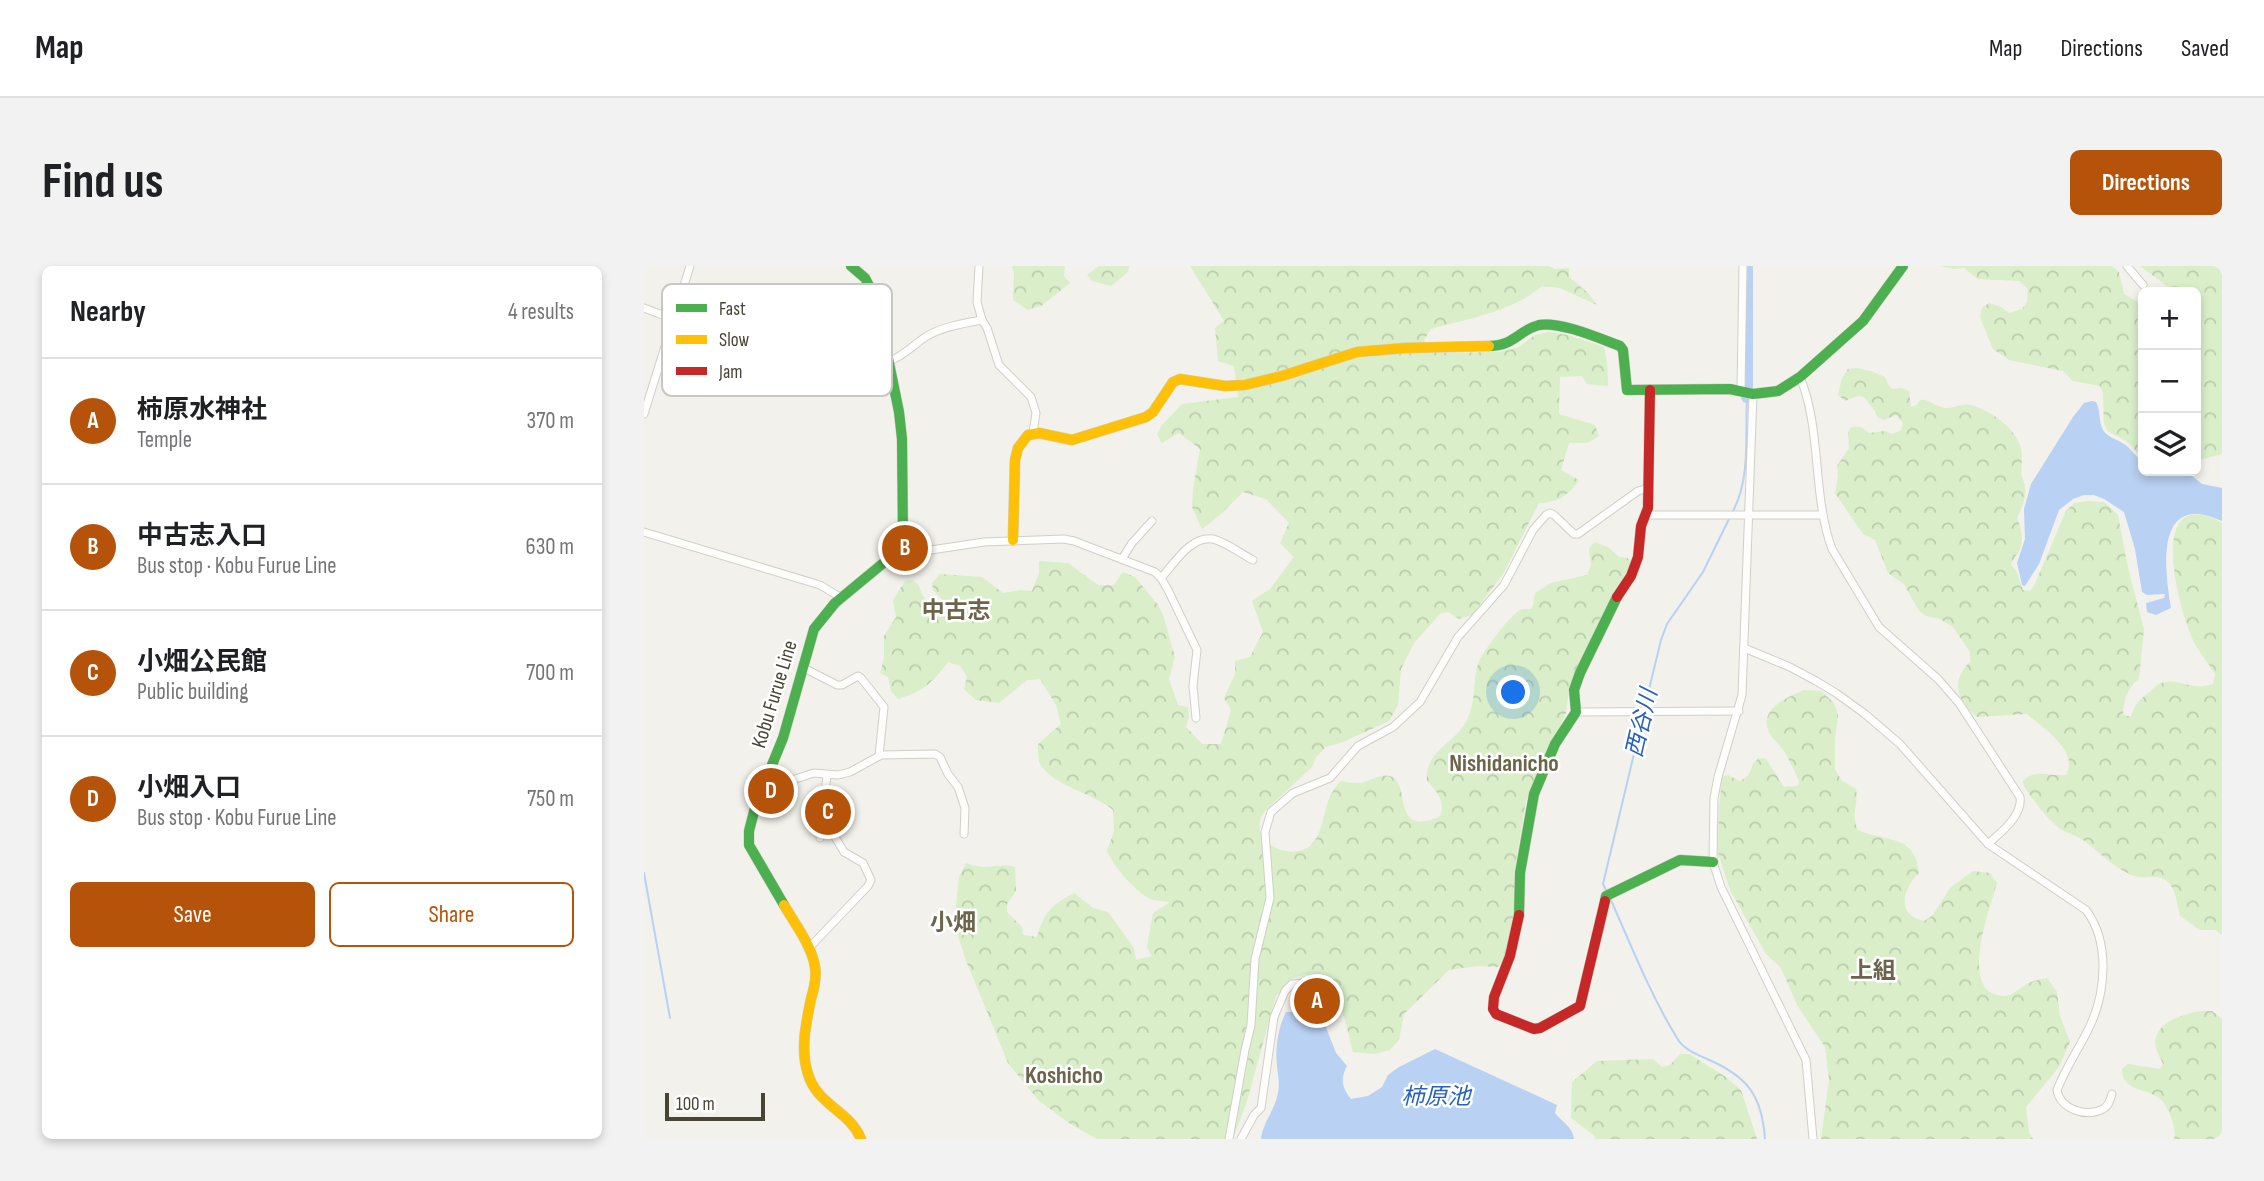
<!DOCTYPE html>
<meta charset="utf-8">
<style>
body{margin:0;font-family:"Sofia Sans Condensed","Noto Sans JP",sans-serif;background:#f2f2f2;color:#202124}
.controls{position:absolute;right:21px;top:21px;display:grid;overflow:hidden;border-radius:10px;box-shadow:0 4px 10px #0003}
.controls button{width:63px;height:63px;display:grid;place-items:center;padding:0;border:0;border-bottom:2px solid #e0e0e0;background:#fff;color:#202124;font:35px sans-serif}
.scale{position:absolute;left:21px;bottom:18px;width:100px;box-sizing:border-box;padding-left:7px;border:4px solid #494536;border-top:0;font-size:19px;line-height:24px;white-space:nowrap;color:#494536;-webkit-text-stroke:5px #fff;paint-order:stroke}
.you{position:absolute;left:870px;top:427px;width:24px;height:24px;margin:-18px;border:5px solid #fff;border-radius:50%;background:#1a73e8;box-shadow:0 0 0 10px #1a73e833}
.badge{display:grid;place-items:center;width:46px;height:46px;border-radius:50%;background:#b45309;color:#fff;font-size:23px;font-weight:700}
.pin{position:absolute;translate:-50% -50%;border:4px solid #fff;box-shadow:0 2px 7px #0006}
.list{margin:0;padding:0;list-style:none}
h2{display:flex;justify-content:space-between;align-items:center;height:91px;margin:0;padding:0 28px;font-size:30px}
h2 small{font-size:23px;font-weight:400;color:#757577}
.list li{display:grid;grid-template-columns:46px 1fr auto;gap:21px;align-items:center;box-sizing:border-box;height:126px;padding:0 28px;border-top:2px solid #e0e0e0}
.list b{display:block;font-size:26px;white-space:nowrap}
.list p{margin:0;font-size:23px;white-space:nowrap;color:#757577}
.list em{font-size:23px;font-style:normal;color:#757577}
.actions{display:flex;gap:14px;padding:21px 28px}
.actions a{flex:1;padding:16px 0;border:2px solid #b45309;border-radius:10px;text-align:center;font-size:24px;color:#b45309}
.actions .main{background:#b45309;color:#fff}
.icon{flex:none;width:38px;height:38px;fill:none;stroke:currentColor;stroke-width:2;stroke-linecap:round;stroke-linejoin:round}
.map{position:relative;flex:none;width:1578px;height:873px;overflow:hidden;border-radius:10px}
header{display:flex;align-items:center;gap:42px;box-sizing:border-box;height:98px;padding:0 35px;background:#fff;border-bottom:2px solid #e0e0e0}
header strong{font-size:33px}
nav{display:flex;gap:38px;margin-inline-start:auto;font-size:24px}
.intro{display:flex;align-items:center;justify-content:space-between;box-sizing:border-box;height:168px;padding:0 42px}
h1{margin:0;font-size:49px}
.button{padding:18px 32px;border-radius:10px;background:#b45309;color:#fff;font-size:24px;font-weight:700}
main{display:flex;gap:42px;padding:0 42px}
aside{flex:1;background:#fff;border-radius:10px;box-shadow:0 4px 10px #0003}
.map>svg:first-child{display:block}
</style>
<header>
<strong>Map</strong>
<nav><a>Map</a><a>Directions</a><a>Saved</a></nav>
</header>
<div class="intro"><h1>Find us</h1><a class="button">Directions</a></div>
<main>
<aside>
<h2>Nearby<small>4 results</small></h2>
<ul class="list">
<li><span class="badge">A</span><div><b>柿原水神社</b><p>Temple</p></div><em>370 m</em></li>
<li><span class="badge">B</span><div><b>中古志入口</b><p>Bus stop · Kobu Furue Line</p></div><em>630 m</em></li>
<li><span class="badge">C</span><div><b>小畑公民館</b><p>Public building</p></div><em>700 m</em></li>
<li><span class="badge">D</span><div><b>小畑入口</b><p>Bus stop · Kobu Furue Line</p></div><em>750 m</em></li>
</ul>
<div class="actions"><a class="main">Save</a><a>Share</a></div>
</aside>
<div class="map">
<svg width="1578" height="873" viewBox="0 0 1578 873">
<defs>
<pattern id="forest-crowns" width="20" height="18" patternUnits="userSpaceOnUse" patternTransform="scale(1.75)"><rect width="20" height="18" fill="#d9eec9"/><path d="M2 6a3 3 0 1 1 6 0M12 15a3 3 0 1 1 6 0" fill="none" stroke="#bccdad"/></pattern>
</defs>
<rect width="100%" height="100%" fill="#f2f1eb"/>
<g fill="url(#forest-crowns)">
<path d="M368,0H421L420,10L426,17L397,40L384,44L369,34L370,7Z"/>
<path d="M455,0H486L483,7L467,20L448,15L443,9Z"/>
<path d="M546,0H905L911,3L925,2V11L944,27L953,39L916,22L898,20C868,46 825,52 787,63L780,74L786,87L856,86L875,81L891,69L905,66L924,69L960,81L963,96L964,120L943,118L938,110L916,111L915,148L951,159L955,170L943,177H925L917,204L935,214C926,229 912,237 895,237L859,308L828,349L815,353L804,346L797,347L770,377L757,403L754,439L745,455L699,476L682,481L672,491L668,501L622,544C598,573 645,597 666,580C683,565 677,533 697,515C702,516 708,517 714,517C724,517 735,507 746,510C769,518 745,571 795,551C803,537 793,525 783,515C780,485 812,477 823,454C833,434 828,413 835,395C840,385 866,349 876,344C879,343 883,343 887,343L889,339L891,327L907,317L943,309L947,299L945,282L951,276L964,281L975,291L984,292L987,298L986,304L935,398L925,424L922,447L882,534L870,609V652L861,693L854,701L833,700L805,704L760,748L755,774L746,784L731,788L709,786C698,744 701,734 662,708L650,712L632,730L603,835L589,873H453L428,859L395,835L364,797L321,692L310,657L315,611L322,597C344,606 354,596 371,601L372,625L363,638V646L378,661L379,669L393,671C400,646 408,639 430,627L449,642L464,646L490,682L492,694L508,690L503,681L509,647L526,636C521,635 514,635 509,634C493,628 469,600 463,585L470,565L469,544C450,527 404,519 395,495C394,490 394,483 394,478L417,458L412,439L396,413L383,414L355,437L332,434L320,423L323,410L316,400L304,396C288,417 280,425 254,433L247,425L244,411L236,407L240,392V370L252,351L249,334L261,315L268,314L275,319C278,335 287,338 303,339L289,324L288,317L296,308L338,311L359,327L377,324L388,325L395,307V295L424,297L454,319H470L479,306L491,311L514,339L519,349L531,391L525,413L534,439L544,441L545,451L542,461L558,478H577L587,444L580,432L591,408V395L606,391L619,366L608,335L626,323L650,291L636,277L645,257L622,233L599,226L576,249L558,263L548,241L549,223L556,183L535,167L518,177L513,169L518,159L538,138L594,131L590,100L574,95L571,62L580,55Z"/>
<path d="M1296,0H1468L1475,6L1480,28L1499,39V192L1482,175L1464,165L1460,158L1459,127L1456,120L1429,115L1419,105L1365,94L1349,83L1336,51L1338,42L1345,37L1357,41L1365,47L1378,43L1383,36L1384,23L1375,15L1334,13L1320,2L1310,3Z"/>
<path d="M1496,0H1578V188L1552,195V26H1525L1523,20Z"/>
<path d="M1213,102L1229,106L1241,111L1245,120L1248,123L1257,122L1265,125L1267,141L1273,139L1276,134C1285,132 1291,141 1301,142C1309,143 1318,137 1327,139C1345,144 1369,160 1376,179C1380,189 1376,200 1378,211C1379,214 1381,217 1381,221C1383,231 1377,243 1373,252C1377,262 1380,273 1376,283C1373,289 1369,292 1367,299L1372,304L1379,324L1386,325L1390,320L1422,245L1430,237L1445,235L1460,236L1474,249L1484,302L1500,363L1495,413C1484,420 1479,436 1479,448L1483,450H1487C1493,436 1492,437 1504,427C1508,424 1513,418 1518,417C1533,411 1548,426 1569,418L1571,408C1565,398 1558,390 1552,380C1535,349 1499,214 1578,257V669L1571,664H1556L1536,650C1533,639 1532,622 1523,615C1512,607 1499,614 1487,609C1470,601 1458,589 1443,577C1435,570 1424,568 1415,562C1400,550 1390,535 1380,520L1379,515C1391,502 1407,511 1422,509C1436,485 1399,462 1383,448L1333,451C1313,435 1306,415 1326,396V386L1309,361L1296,353L1282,350L1275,345L1260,318L1244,307L1231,274L1219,268L1191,227L1194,210L1193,200L1205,182L1204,168L1206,162C1214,159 1219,161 1225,167L1241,165L1248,168L1257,164L1259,157L1252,149L1240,154L1233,151L1231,145L1220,131L1214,130L1201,135L1194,129L1198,112L1204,103Z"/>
<path d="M1160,424L1177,425L1190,437L1194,449L1191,473V503L1197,514L1212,523C1215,540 1206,546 1214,564C1241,576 1272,568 1275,607C1259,622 1251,649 1280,655L1289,649L1306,622L1329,605L1346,607L1353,617C1346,642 1313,728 1359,730C1370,731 1377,719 1387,716C1392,714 1398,713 1403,712L1413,726L1416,750L1426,776L1415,801L1382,841L1385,867L1389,873H1177L1185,814L1181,781L1153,739L1137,702L1122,688L1086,624L1074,587L1075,542L1078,511L1084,509L1095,515C1104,512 1107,506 1109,497L1115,492L1122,493L1140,521L1154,520L1155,515C1150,504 1145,492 1137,481C1133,476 1126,471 1124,464C1116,442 1144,431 1160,424Z"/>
<path d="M1556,745H1568L1578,753V873H1530C1533,862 1524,839 1515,832C1501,822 1478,825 1478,803L1484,798L1516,803L1519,798C1517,793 1513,787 1512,782C1507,757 1537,749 1556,745Z"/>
<path d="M1036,788H1045L1082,811L1097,824L1113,873H950L952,871L927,852L928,816L953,795L1009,793L1018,801L1026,799Z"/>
</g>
<g fill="#b9d1f2">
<path d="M1448,135L1452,136C1457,145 1454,155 1459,164C1464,172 1471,172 1478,177C1487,181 1491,191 1499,196V205H1542L1558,218L1578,222V255C1511,224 1520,302 1527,342L1512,349L1503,346L1502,337L1520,332L1521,328L1503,329L1498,326L1491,283L1480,246L1460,233L1450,229H1440L1429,233L1415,244L1395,298L1381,320L1378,319L1373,297L1381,273L1380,243L1387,218L1429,151L1440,137Z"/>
<path d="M642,746H676L692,787L703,800C696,813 698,822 707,833L724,830L738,821L744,809L755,801L791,783L913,839L911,847C918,856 929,861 930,873H617C619,856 631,844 634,827C636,817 634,810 633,800C631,782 634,762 642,746Z"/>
</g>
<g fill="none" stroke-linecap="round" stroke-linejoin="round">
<g stroke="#b9d1f2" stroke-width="2">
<path d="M1089,245C1107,212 1101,167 1103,131"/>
<path d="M1000,444L1017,374L1023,358L1059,306L1085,253"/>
<path d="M0,607L26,752"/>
<path d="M962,624L959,618L999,450"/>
<path d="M966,632C987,679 1006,728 1033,772C1039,783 1052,788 1063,793C1103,810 1118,829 1121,873"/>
</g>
<path stroke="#b9d1f2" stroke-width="12" d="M1103,131V0"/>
<g stroke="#d0cfc8" stroke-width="9">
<g id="street">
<path d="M1483,0L1499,19"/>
<path d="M0,42L29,53L249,116"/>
<path d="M338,54L343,62L355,99L387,131L392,147L389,166"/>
<path d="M245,95C260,90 270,78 283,70C298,61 320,57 338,54L333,36L335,0"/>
<path d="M1156,111C1178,164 1168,229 1188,283L1235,361L1294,413L1315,437L1376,531C1379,550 1356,567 1344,578"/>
<path d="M1097,124L1099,0"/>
<path d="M1109,128L1098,429L1074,511L1070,532L1069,596L1077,621L1162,794L1169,873"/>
<path d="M0,148L46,0"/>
<path d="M1002,249H1179"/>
<path d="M0,266L176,319L196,331"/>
<path d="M253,284L267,287L340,276L420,273L430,275L511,306L517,312L524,324L553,384L549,420L552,452"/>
<path d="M478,293L488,277L508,255"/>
<path d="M517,312C530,298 547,269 569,273C582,276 597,288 609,294"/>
<path d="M1100,382L1146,401L1172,415L1192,427L1221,448L1256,478L1344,578L1442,644C1466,676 1462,725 1446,760C1436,781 1422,801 1413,824C1416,843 1442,852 1459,843C1465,840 1466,834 1468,828"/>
<path d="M158,401L193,419H198L214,410L217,412L240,441L235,490"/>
<path d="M932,446L1095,445"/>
<path d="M123,513L142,516L170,507L194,509L206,506L237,489L291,488L296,491L304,508L314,521L321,542L320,568"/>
<path d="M176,572L183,509"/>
<path d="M165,682L224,620L227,614L219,597L200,586L188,566L178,554"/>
<path d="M585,873L601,784L607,759L611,693L626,632L621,566L627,546L649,527L686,512L714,480L749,461L776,436L814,371L860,319L889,264L902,249L906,247L910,249L930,268H934L994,225L1004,222"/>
<path d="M597,873L610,849L617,842L630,751L641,725L648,718L662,717"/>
</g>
</g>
<g stroke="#d2d0c1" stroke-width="11">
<g id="fast">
<path d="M845,80C870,80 875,64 895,59C916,55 957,73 976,80L979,84L983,124L1086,123L1109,128L1134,125L1156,111L1219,55L1259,0"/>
<path d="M961,635L962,630L1036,594L1069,596"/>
<path d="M140,639L105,579V565L112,538L139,472L170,363L191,337L243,294L253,283L259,271L258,173L255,146L232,33L221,12L207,0"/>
<path d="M875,649L876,607L890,528L911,478L932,446L930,424L936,407L973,331"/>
</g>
</g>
<g stroke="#d2d0c1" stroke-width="11">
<g id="slow">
<path d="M369,274L371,194L374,182L384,169L395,167L428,174L502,151L509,146L529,116L536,113L581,120L601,119L638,110L713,86L761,82L845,80"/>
<path d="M140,639C151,658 168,680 171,701C173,712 170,723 167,733C162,757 156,784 164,808C173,839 206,845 217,873"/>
</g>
</g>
<g stroke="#d2d0c1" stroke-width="11">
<g id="jam">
<path d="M973,331L987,310L994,291L997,260L1004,242L1006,124"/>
<path d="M875,649L866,690L850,731L849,743L852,748L890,763L896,762L936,740L961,635"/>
</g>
</g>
<use href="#street" stroke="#fdfdfc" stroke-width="7"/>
<use href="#fast" stroke="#4caf50" stroke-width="10"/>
<use href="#slow" stroke="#ffc107" stroke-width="10"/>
<use href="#jam" stroke="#c62828" stroke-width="10"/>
</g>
<g text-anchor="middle" stroke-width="5" stroke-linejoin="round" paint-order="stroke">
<g font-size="21" fill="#494536" stroke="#fff">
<text transform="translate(130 428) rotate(-73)" y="7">Kobu Furue Line</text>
</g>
<g font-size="23" font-weight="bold" fill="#6c654c" stroke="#fff">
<text x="312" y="352">中古志</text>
<text x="309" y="664">小畑</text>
<text x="1229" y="712">上組</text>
</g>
<g font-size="23" font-style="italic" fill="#2763bd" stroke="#fff">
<text transform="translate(997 457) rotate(-77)" y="8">西谷川</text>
<text x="792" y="838">柿原池</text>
</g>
<g font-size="24" font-weight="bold" fill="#6c654c" stroke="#fff">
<text x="860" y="505">Nishidanicho</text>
<text x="420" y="817">Koshicho</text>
</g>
</g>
<rect x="18" y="18" width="230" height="112" rx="10" fill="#fff" stroke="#c8c7c3" stroke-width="2"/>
<rect x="32" y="38" width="31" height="8" fill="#4caf50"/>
<rect x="32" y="69" width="31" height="9" fill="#ffc107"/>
<rect x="32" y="101" width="31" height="8" fill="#c62828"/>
<g font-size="19" fill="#494536">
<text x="75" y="49">Fast</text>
<text x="75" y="80">Slow</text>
<text x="75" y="112">Jam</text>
</g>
</svg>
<div class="controls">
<button>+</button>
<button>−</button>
<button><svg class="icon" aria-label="layers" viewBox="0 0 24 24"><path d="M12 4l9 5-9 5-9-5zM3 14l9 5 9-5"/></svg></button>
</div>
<div class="scale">100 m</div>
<div class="you"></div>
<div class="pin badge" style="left:673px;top:735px">A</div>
<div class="pin badge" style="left:261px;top:282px">B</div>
<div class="pin badge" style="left:184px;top:546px">C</div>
<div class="pin badge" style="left:127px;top:525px">D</div>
</div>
</main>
